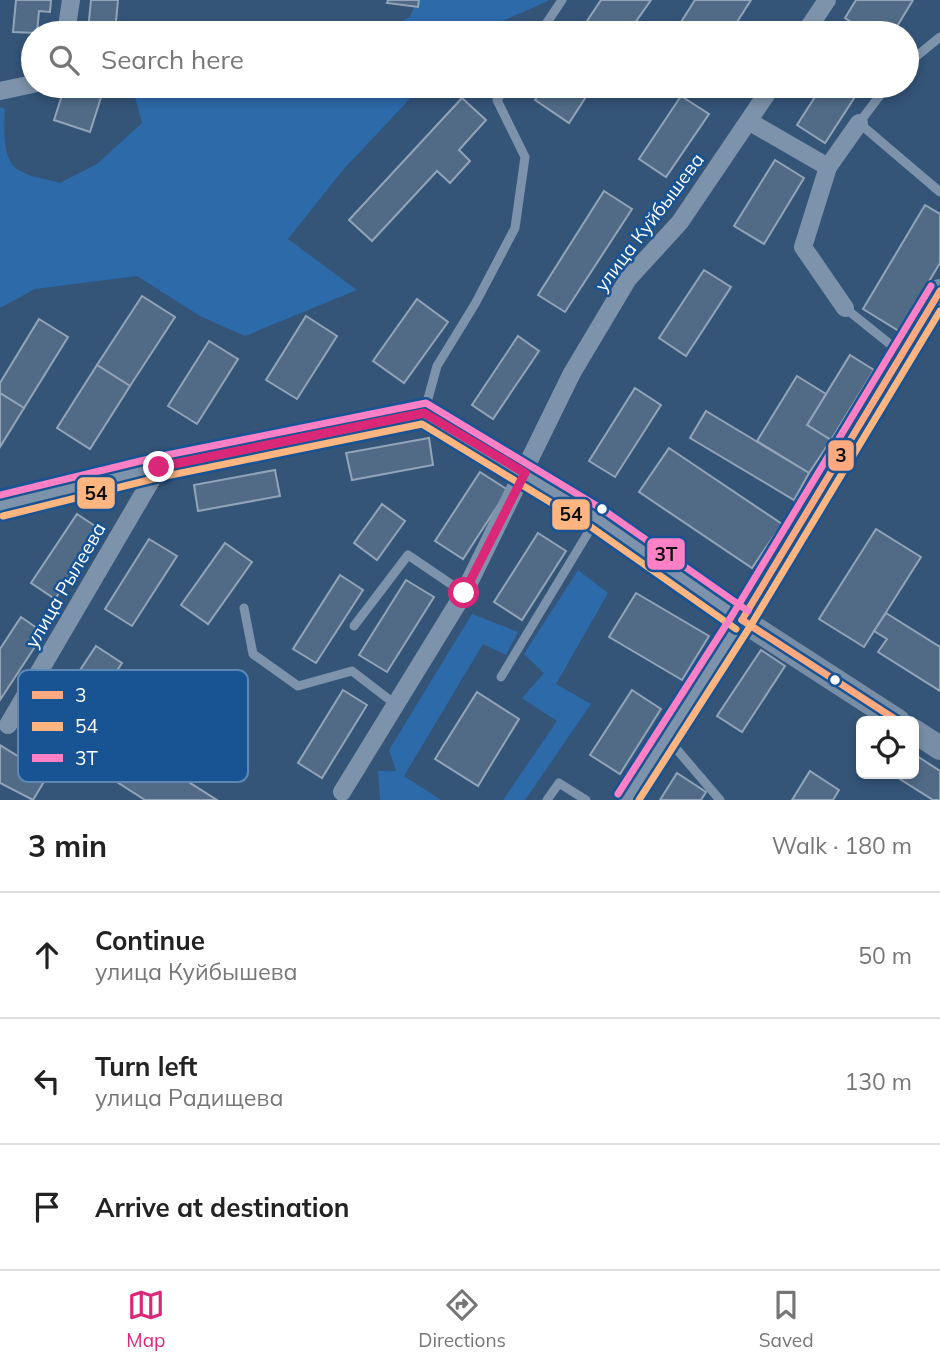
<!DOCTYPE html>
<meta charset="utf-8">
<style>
body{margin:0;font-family:Mulish,sans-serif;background:#f2f2f2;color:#222}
.controls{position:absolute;right:21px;bottom:21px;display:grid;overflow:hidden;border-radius:10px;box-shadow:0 4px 10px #0003}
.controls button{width:63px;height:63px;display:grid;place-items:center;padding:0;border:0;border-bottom:2px solid #e0e0e0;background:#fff;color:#222;font:35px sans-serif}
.stop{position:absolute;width:21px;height:21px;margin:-16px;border:5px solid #db2777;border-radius:50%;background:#fff}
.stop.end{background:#db2777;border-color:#fff;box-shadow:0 2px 7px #0008}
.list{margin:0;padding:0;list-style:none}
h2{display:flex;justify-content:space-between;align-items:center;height:91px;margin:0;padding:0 28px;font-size:30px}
h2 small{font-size:23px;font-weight:400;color:#767676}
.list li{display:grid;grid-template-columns:46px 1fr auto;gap:21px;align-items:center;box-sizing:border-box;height:126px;padding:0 28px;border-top:2px solid #e0e0e0}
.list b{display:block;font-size:26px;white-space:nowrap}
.list p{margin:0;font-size:23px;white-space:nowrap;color:#767676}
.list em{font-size:23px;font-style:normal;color:#767676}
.icon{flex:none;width:38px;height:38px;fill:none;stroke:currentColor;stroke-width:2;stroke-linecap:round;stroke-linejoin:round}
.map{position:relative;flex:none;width:940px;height:800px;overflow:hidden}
.search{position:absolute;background:#fff;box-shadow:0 4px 10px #0003;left:21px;right:21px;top:21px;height:77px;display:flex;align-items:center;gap:18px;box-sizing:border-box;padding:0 24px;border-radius:38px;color:#767676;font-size:26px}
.sheet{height:469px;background:#fff}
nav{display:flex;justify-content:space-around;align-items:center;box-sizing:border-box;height:98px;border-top:2px solid #e0e0e0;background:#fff;font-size:19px;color:#767676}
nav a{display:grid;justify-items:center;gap:4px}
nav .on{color:#db2777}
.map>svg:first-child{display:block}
</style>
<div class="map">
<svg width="940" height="800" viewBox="0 0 940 800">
<rect width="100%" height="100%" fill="#345478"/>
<g fill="#2d6aaa">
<path d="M417,0H548V1L475,33H378L410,17Z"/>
<path d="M132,86H237L248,93L265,86H419L406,103L342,171L288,239L357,290L245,336L200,316L137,276L35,289L0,308V107L5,109C4,125 2,159 17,169C27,177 48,179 60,183L97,164L142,123Z"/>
<path d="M578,570L608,593L556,684L591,704L525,800H503L557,721L522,698L544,673L524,654Z"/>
<path d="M472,614L518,632L506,655L483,644L404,776L441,800H380L378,771H396L389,750Z"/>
</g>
<g fill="#516b87" stroke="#92a4b8" stroke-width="2">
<path d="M16,0H51L50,12L39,11L37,33L13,32Z"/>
<path d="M91,0H118L115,32L88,30Z"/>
<path d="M388,0H419L418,7L387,3Z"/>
<path d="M601,0H651L628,33H579Z"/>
<path d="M695,0H751L730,33H674Z"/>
<path d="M856,0H913L893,33H868L845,18Z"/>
<path d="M65,86L104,88L90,132L54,120Z"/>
<path d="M544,86H593L569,123L535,100Z"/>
<path d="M822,86H862L825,143L797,125Z"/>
<path d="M681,96L709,114L666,177L639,159Z"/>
<path d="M462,98L486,120L459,150L470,161L450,183L437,171L372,241L349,220Z"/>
<path d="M775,160L804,178L764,244L734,226Z"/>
<path d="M604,191L632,209L565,312L538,295Z"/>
<path d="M925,205L940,214V263L899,331L863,309Z"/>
<path d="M704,270L731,287L686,356L659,338Z"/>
<path d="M142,296L175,317L130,386L97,365Z"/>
<path d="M417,299L448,322L404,383L373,361Z"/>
<path d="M306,316L337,336L297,399L266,380Z"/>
<path d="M39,319L68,337L24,408L0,393V383Z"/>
<path d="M518,336L539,351L493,419L472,405Z"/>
<path d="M209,341L238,359L197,424L168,406Z"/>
<path d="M850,355L874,370L831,440L807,425Z"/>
<path d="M97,365L130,386L90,449L57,428Z"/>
<path d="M797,376L826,394L807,425L831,440L809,473L757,441Z"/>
<path d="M635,388L661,405L615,477L589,461Z"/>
<path d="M0,393L24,408L0,447Z"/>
<path d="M706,411L809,473L794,500L690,438Z"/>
<path d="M429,438L433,465L352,480L346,453Z"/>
<path d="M669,448L782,524L752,568L639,492Z"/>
<path d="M275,470L280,496L198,511L194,485Z"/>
<path d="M480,472L508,490L463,559L435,541Z"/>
<path d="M382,504L405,521L377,560L354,543Z"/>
<path d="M77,514L101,530L55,599L31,583Z"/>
<path d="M876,529L921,557L864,647L819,619Z"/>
<path d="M538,533L566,551L522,620L494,602Z"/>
<path d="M149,539L177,556L132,626L105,609Z"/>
<path d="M225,543L252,562L208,624L181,605Z"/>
<path d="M340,575L363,590L316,663L293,649Z"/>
<path d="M406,580L434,597L387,672L359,655Z"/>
<path d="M636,593L709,636L682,680L609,637Z"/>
<path d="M886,613L940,647V691L878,652L887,639L874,631Z"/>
<path d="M21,617L44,633L0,700V649Z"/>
<path d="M96,646L122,663L77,731L51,714Z"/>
<path d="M761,650L785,666L742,732L717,716Z"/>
<path d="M343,690L367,705L322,778L298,763Z"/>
<path d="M632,690L661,709L620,774L590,755Z"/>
<path d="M477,692L519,719L478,786L435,759Z"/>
<path d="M113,734L217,800H145L92,766Z"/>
<path d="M0,745L48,775L33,800L0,783Z"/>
<path d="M914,754L940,771V800H933L892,774H914Z"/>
<path d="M810,771L839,790L833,800H792Z"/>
<path d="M677,773L706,792L701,800H660Z"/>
</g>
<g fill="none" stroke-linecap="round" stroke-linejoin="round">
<g stroke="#7d93ab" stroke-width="9">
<path d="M811,24L826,33"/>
<path d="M540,33L562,0"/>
<path d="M907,64L940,37"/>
<path d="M887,86L859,123L940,192"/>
<path d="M845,308L901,353"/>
<path d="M424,413L437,366L475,304L515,228L525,157L497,100L506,86"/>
<path d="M244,608L253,654L298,686L352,671L395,704"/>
<path d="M354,626L408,555L464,593"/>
<path d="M501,677L597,518"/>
<path d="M667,738L720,800"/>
<path d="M547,800L559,783L586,800"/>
</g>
<g stroke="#7d93ab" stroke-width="18">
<path d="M66,33L71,0"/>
<path d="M805,33L827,0"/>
<path d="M0,91L33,84"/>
<path d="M750,122L828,167L803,247L845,308"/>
<path d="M828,167L859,123"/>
<path d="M0,506L159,467L424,413L597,518L742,620L627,800"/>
<path d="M8,725L159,467"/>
<path d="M342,792L464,593L572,373L628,279L680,222L772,86"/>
</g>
<g stroke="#788ea7" stroke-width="24">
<path d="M898,721L742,620L940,291"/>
<path d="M914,731L940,748"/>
</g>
<g stroke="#185394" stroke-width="12">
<g id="bus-1">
<path d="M742,620L940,291"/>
<path d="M742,620L898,721"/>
</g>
</g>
<g stroke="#185394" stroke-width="12">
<g id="bus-2">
<path d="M3,516L161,477L422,424L591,527L736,629"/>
<path d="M639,800L751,625L940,311"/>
</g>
</g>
<g stroke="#185394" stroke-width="12">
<g id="bus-3">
<path d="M0,495L157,457L426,403L602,509L748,611"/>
<path d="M618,794L733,614L931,286"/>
</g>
</g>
<use href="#bus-1" stroke="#ffa980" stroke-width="7"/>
<use href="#bus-2" stroke="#ffb580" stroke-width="7"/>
<use href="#bus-3" stroke="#ff80c5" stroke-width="7"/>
</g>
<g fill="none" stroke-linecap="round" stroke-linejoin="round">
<path stroke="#db2777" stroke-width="9" d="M159,467L424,413L525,473L464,593"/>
</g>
<g fill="#fff" stroke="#185394" stroke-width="2.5">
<circle cx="602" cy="509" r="6"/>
<circle cx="835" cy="680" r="6"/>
</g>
<g text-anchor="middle" stroke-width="5" stroke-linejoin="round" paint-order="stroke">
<g font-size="19" fill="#fff" stroke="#185394">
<text transform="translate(649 222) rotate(-53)" y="7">улица Куйбышева</text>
<text transform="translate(65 585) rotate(-60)" y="7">улица Рылеева</text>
</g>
</g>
<rect x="18" y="670" width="230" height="112" rx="10" fill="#185394" stroke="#5d87b4" stroke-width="2"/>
<rect x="32" y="691" width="31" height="8" fill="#ffa980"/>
<rect x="32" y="722" width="31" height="9" fill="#ffb580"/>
<rect x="32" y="754" width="31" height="8" fill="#ff80c5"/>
<g font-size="19" fill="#fff">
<text x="75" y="702">3</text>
<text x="75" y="733">54</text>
<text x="75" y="765">3Т</text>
</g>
<g stroke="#185394" stroke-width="2.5">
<rect x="827" y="439" width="28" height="33" rx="7" fill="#ffa980"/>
<rect x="76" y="476" width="40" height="34" rx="7" fill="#ffb580"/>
<rect x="551" y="498" width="40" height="33" rx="7" fill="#ffb580"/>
<rect x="646" y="537" width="40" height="34" rx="7" fill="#ff80c5"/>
</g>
<g font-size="19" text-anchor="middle" font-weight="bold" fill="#111">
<text x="841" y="462">3</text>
<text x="96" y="500">54</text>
<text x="571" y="521">54</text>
<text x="666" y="561">3Т</text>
</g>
</svg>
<div class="controls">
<button><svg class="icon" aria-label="locate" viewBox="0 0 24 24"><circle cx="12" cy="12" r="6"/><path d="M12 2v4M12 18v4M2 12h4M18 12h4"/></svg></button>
</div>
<div class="stop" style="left:464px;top:593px"></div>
<div class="stop end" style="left:159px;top:467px"></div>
<div class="search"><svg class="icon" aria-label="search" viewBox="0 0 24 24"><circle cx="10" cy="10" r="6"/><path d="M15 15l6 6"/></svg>Search here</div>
</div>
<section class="sheet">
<h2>3 min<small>Walk · 180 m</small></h2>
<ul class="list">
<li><svg class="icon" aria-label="ahead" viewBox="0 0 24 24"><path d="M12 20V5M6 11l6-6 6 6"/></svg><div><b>Continue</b><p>улица Куйбышева</p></div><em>50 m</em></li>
<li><svg class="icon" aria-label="left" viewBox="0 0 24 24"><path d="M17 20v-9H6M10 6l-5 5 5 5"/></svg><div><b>Turn left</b><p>улица Радищева</p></div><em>130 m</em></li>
<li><svg class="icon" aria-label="arrive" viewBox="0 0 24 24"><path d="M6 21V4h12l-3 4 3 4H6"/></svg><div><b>Arrive at destination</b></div></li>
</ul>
</section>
<nav>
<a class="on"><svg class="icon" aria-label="map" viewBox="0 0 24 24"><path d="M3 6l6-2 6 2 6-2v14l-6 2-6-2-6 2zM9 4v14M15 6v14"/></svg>Map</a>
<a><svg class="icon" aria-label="directions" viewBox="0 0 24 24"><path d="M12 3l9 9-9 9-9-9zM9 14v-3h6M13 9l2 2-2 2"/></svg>Directions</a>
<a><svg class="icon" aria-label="saved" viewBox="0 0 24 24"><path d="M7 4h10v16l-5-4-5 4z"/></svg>Saved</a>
</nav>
